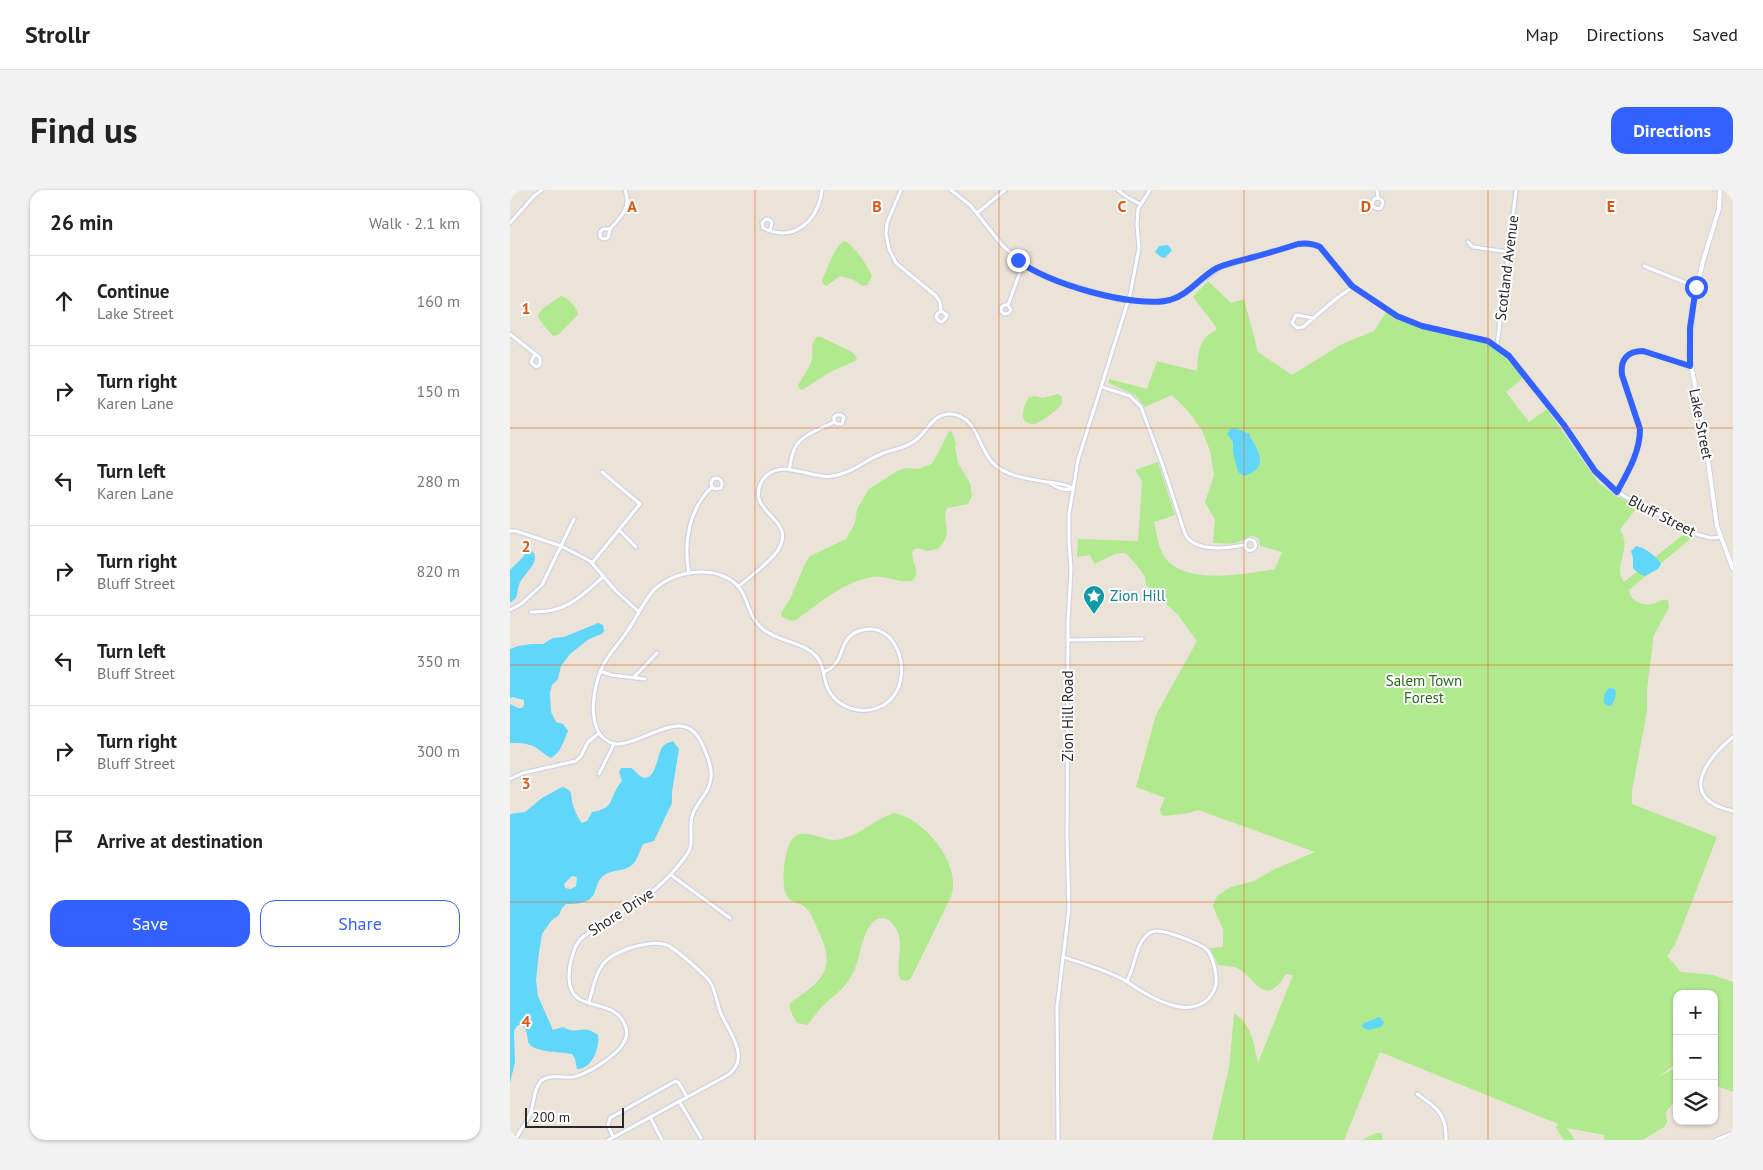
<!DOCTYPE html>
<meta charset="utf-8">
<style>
body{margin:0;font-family:"PT Sans",sans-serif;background:#f2f2f2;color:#222}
.controls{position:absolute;right:15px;bottom:15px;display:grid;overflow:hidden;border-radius:10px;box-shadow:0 1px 4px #0004}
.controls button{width:45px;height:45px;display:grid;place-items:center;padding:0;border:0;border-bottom:1px solid #e0e0e0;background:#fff;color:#222;font:25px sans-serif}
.scale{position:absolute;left:15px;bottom:12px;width:99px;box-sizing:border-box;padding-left:5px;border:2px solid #282828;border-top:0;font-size:14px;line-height:18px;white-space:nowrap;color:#282828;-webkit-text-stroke:4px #fff;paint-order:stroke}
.stop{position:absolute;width:15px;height:15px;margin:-11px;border:4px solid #3261ff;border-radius:50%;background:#fff}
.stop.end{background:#3261ff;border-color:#fff;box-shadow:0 1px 5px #0008}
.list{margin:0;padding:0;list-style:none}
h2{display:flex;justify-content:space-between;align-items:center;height:65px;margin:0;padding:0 20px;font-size:21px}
h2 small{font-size:16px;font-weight:400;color:#767676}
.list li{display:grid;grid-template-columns:32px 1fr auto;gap:15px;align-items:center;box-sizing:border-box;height:90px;padding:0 20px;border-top:1px solid #e0e0e0}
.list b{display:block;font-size:19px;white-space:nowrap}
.list p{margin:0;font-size:16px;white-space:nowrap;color:#767676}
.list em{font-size:16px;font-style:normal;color:#767676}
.actions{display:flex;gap:10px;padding:15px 20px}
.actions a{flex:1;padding:11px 0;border:1px solid #3261ff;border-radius:15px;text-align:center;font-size:18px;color:#3261ff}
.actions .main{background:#3261ff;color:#fff}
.icon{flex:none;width:28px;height:28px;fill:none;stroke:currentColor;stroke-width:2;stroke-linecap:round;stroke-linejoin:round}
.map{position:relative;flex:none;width:1223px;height:950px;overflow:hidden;border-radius:15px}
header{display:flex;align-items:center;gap:30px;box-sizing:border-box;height:70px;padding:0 25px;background:#fff;border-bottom:1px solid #e0e0e0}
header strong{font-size:24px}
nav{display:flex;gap:28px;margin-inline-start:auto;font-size:18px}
.intro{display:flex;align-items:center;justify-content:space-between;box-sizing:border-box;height:120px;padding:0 30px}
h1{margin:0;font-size:35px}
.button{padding:12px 22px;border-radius:15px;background:#3261ff;color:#fff;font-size:18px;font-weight:700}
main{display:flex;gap:30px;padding:0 30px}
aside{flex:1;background:#fff;border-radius:15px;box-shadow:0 1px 4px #0004}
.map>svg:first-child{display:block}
</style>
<header>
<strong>Strollr</strong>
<nav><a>Map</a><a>Directions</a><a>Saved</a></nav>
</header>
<div class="intro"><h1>Find us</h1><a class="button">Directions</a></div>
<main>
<aside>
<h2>26 min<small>Walk · 2.1 km</small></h2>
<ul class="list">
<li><svg class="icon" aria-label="ahead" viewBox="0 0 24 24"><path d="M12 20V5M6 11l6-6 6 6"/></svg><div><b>Continue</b><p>Lake Street</p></div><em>160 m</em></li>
<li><svg class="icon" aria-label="right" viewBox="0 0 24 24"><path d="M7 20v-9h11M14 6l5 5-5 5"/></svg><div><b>Turn right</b><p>Karen Lane</p></div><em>150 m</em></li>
<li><svg class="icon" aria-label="left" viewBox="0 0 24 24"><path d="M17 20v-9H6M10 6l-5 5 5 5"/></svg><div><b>Turn left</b><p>Karen Lane</p></div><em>280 m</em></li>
<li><svg class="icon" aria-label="right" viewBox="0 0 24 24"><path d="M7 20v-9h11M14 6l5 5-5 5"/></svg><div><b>Turn right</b><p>Bluff Street</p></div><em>820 m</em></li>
<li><svg class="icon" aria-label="left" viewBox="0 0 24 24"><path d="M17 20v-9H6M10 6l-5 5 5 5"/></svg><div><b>Turn left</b><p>Bluff Street</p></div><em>350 m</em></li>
<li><svg class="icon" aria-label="right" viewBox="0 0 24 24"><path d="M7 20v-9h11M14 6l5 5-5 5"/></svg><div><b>Turn right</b><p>Bluff Street</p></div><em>300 m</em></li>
<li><svg class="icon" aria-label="arrive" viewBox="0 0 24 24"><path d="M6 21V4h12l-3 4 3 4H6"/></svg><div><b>Arrive at destination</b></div></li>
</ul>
<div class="actions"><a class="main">Save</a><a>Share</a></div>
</aside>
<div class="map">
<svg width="1223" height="950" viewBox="0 0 1223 950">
<rect width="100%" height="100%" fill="#ece3d8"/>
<g fill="#b1e98e">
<path d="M334,51C344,54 358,77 362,86L357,95L352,96L344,90L330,86L316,96L313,94L312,91C316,81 325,56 334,51Z"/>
<path d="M698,91L721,113L734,109L748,162L782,185L832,154L864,141L876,122L905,136L974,152L992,163L1013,188L996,202L1019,232L1037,219L1088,292L1106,306L1128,316L1110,340C1123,358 1102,376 1114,392L1173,345L1174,342L1172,339L1185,345L1119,400C1120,410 1131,416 1141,414C1148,413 1151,409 1158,410L1159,417L1144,445L1143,451L1137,500V521L1122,601V614L1207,647L1165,755L1157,766L1171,782L1203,785L1223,792V902L1204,895V804H1167V873L1148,887L1167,877V908L1156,922L1157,932L1154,937L1133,950H1094V945L1057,938L1065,950H1054L1046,938L1048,934L870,862L834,950H702L719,878L724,825L725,824C742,835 744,855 748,873L783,785L776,784C754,820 746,787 727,778C722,776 713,776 708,775L700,758L713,757V740L703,716L707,706L721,697L744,691L765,679L805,662L688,620L679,623L654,626L651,624L650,619L655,608L626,597L646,525L687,451L668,425L636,395L635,386L618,365L614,363L605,364L584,374L580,365L567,367L568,349L628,351L632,291L625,280L648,272L665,325L644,332C647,343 648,357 654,366C673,396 735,384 765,379L772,362L750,356L749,349L744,346C737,345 736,350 729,352C721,355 711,353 703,353L705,330L695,312L704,285L700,261L692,240L678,221L662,205L635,217L625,205L599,193V189L637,199L647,171L687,181C689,162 687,150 706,140V137L683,107Z"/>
<path d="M51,106C58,108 67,117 68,125L49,144L44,146C40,144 29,130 28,126L31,120Z"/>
<path d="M307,147H311L342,162L347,168L345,171L320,182L292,200L289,199L288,195C293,187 299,178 302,170C304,161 299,154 307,147Z"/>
<path d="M548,204L552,207C552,211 552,216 548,218C544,222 530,233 525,234C507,235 513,216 519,207L525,206L533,208Z"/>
<path d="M439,241L442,242L446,254L445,257L448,273L460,293L462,306L458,314L437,318C430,334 446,341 428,359L417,361L407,358L403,360C399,370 411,379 404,389C400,396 374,385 363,387C333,392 311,412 286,430L282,431L272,427L271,423L280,409L295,374L300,366L336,349L345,333L347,319L359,299L387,281L396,278L409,279L421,274L425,269Z"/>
<path d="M384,623C412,628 445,667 443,696C443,703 440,709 437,715L401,788L397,791L391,790L389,786C386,770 395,751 385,737C380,729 371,724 363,732C351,744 351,766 344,781C337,797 325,804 314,815C307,821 303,829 297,835L287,833C284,827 277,819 281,812C315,790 327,777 307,738C304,732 301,722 296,718C292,713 283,713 279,709C269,700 274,656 284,647C295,638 312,650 325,650C347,648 363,630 384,623Z"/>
<path d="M866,943H871L873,950H852Z"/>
</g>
<g fill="#60d7fa" fill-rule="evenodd">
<path d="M658,55L662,60L655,68L651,67L645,62L649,56Z"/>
<path d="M725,238L740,244V247C750,262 759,279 734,286L728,282L723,263V252L717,244L720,239Z"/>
<path d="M1126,356C1136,358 1146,366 1151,374L1148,379L1135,386L1128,383L1123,378V368L1121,361Z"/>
<path d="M18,358C37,369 12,384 9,395C7,399 8,404 6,408L0,413V380L13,367Z"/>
<path d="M88,433L93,435L94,441L92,444L79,449L60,464L51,476L48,489L42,495L40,503L41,522L46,532L53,534L58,541C54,551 51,562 41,568C36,566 33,562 28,559C20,553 10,553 0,553V514L8,518H12L14,515V510L2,507L0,509V459L8,456L21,454H33L43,448L54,447Z"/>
<path d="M1099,498L1105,499C1107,506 1105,510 1101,516H1098L1094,513C1093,506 1095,503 1099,498Z"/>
<path d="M163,551L169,559L162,602V613L144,651L133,654C130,660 127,671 122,675C114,682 102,679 93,686C87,691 87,697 84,704C79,714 65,714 56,714L52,718L49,725L41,731L32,744L29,763L26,790L28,806L43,840L53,837C68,846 71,833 88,845C90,858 82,879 67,879L65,869L62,864C52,862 26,862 20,855C15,848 21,844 11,834L7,836L4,841L5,872L0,893V624L15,622L32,608L52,597C62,600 61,602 62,611C63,617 68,629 72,633L77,631L82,622C107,618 98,607 112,591L109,582L111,578H121C125,580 127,584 130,586C145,596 148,563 152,557C155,554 159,552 163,551ZM62,686L67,687L66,696L61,699L55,698L54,694Z"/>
<path d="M869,827L871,828L874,833L871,837L859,840L853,838L852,835L854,833Z"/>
</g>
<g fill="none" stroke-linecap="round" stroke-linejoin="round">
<g stroke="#cdd2e3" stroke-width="5.5">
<g id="minor">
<path d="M391,0L377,33L376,44L379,59L386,73L392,78L426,106L430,112L431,121L437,125L436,128L432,132L429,131L426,127L427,124L431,121"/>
<path d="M441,0L460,15L493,56L518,78L548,91L610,110L647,112L659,110L670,106L711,77L788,54L795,53L810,57L841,95L887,126L912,136L978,151L999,165L1043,220L1085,281L1101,297L1114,306L1186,344L1201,348L1211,347"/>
<path d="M608,0L617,7L630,14"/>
<path d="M867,0L868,8L872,10L873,13L871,18C867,20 864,18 862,14L864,9L868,8"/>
<path d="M467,23L495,0"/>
<path d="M0,33L24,6L32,0"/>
<path d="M100,39L98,48L93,49L90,47V42L93,39H100C111,27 122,17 115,0"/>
<path d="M260,41L262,33L260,30L256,29L252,33L253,38C284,53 308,31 312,0"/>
<path d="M958,52L963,57L999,62"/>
<path d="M1134,76L1186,97"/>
<path d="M498,115L501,120L499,123L494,124L491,121V118L494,115H498L513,74"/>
<path d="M803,128L786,125L782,133L787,138L793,137L827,108L843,97"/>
<path d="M0,144L29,167L30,168V175L26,177L21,172L25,164"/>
<path d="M987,156L1006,0"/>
<path d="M592,197L620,206L631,217L653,276L675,344C685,363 717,358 735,355"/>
<path d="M279,279C281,272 282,262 286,256C293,244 313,238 324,232L327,234H332L334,227L331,225H326L324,227V232"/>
<path d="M540,293C545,297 554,301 561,299"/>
<path d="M1107,301C1118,282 1130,262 1130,239L1112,185C1110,169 1118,161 1133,161L1180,176"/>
<path d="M109,340L126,357"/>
<path d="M0,341H6L51,356L80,371L106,401L129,422C125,429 121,436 116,443C108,455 96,466 91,480C84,496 80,523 87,539C90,547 100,555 109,554C138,552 176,513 193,556C197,566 202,576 201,587C200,604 186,611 182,627C179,637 183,648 180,659C177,665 173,670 168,676C148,701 123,716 96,733C84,740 70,745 65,758C59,773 53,801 71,810C87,818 107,815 115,835C118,842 117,848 113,854C106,866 76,885 63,887C54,888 38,884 31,891C24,898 24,912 21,922C17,932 10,941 5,950"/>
<circle cx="740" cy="355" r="5.5"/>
<path d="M82,373L130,314L92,282"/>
<path d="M179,383C173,354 179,318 202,297L205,299L211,298C213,294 212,290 208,288L203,289L201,293L202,297"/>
<path d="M228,397C240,386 266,369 271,354C282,328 235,321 252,291C266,269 292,284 312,286C319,287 327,286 334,283C347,279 358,269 371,264C383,259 395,259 406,250C418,241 423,223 441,224C469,226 468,262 486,276C500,287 520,289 537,292C545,293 554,293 562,298"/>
<path d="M0,420L11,414L32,395L64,329"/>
<path d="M21,422C56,423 69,408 94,386"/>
<path d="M129,422C134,413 139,404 146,398C167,380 206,375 227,395C239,407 237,427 254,440C270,452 294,452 307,467C315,477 313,489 318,499C330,523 364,528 382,508C404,483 386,428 349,441C326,449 338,472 314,482"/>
<path d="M559,450L632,449"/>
<path d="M90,481L101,485L135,489"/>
<path d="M124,487L147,463"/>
<path d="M1223,547C1194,571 1168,609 1223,621"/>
<path d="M89,584L104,554"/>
<path d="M0,589L13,583L66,571L71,566L78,552L89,543"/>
<path d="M161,685L220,728"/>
<path d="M553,767C572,773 592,779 610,788C618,791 625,798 633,802C651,813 682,827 699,808C709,797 707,785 703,772C701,767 700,762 696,759C689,753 655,740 646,741C642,741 639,743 636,746C625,757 625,777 617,791"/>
<path d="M79,812C88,780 88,768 123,757C133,755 146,751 157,755C164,758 196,785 200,792C206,801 207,814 211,824C220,843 241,869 218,885L98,950"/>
<path d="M907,904C927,917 937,925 936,950"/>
<path d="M169,911L191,948"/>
<path d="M140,927L152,950"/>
<path d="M103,947L98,935L100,928L160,894L166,891L169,893L177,907"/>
<path d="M548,950L547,817L559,719L557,648L558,433L561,379L559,352V324L568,270L620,105L629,58L627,34L628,19L640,0"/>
<path d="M1206,950L1223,943"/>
</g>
</g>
<g stroke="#cdd2e3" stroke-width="6">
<path id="tertiary" d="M1210,0L1209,19L1193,71L1183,116L1179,165L1194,241L1207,336L1223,379"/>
</g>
<use href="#minor" stroke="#fff" stroke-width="3"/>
<use href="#tertiary" stroke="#fff" stroke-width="4"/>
</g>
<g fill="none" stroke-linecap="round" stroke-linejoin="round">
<path stroke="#3261ff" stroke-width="6" d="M508,70C534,93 626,119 660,110C680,104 690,87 707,78C718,73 729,71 740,68C756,64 772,59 788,54C796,53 802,53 810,57L842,96L887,126L912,136L978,151L999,166L1054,235L1085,281L1107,302C1118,282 1130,262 1130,239L1112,185C1110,169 1118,161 1133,161L1180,176V138L1186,97"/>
</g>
<path fill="none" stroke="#de570d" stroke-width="1" stroke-opacity="0.55" d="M245,0V950M489,0V950M734,0V950M978,0V950M0,238H1223M0,475H1223M0,712H1223"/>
<defs>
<g id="sight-pin" transform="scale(1.125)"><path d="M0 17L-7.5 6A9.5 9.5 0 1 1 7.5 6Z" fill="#0f9aa8" stroke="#fff"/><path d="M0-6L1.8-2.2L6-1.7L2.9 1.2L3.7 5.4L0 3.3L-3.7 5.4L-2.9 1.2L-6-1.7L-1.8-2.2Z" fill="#fff"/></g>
</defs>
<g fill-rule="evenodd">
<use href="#sight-pin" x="584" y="406"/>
</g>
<g text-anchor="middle" stroke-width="4" stroke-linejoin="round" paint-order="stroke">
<g font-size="15" fill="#282828" stroke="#fff">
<text transform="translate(997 78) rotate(-83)" y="5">Scotland Avenue</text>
<text transform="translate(1191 234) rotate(79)" y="5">Lake Street</text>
<text transform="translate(1152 326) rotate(27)" y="5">Bluff Street</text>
<text transform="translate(558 526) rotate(-90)" y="5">Zion Hill Road</text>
<text transform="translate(111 722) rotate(-33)" y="5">Shore Drive</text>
</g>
<g font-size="15" fill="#0d838f" stroke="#fff" text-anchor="start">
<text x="600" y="411">Zion Hill</text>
</g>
<g font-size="15" fill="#296b12" stroke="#fff">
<text x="914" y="496">Salem Town<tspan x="914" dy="17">Forest</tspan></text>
</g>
</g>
<g font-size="16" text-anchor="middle" font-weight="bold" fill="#de570d" stroke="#fff" stroke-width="4" stroke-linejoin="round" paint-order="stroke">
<text x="122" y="22">A</text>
<text x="367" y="22">B</text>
<text x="612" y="22">C</text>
<text x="856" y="22">D</text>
<text x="1101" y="22">E</text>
<text x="16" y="124">1</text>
<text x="16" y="362">2</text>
<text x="16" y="599">3</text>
<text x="16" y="837">4</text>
</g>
</svg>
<div class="controls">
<button>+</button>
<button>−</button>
<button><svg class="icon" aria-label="layers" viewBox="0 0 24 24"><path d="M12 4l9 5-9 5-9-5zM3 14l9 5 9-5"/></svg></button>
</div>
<div class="scale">200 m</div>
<div class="stop" style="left:1186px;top:97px"></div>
<div class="stop end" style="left:508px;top:70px"></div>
</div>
</main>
